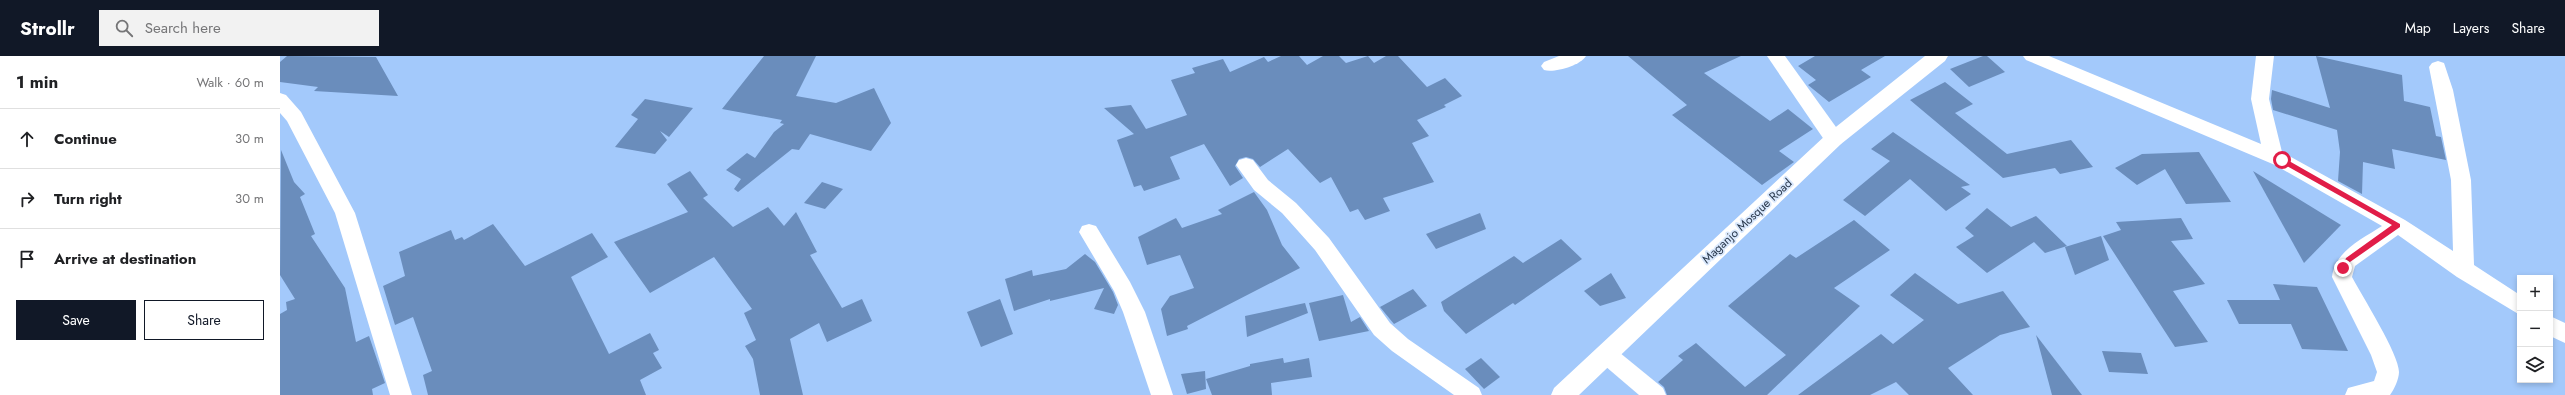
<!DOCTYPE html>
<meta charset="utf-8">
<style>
body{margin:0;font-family:Jost,sans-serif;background:#f2f2f2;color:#202124}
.controls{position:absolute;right:12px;bottom:12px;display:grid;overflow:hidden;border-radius:0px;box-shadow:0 2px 6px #0003}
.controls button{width:36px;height:36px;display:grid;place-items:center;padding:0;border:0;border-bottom:1px solid #e0e0e0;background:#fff;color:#202124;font:20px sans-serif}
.stop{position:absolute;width:12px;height:12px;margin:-9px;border:3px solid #e11d48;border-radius:50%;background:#fff}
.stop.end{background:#e11d48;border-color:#fff;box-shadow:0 1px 4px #0008}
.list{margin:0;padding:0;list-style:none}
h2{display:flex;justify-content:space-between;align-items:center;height:52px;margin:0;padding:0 16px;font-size:17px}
h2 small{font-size:13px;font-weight:400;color:#757577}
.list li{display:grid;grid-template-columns:26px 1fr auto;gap:12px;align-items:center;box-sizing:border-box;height:60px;padding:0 16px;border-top:1px solid #e0e0e0}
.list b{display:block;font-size:15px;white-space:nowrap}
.list em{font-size:13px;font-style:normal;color:#757577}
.actions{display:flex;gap:8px;padding:12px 16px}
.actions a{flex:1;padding:9px 0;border:1px solid #111827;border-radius:0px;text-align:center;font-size:14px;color:#111827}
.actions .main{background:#111827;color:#fff}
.icon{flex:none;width:22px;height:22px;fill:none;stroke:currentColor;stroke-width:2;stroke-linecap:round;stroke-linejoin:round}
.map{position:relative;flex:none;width:2285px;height:339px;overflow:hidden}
header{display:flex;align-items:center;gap:24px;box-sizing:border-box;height:56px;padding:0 20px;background:#111827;color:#fff}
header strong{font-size:19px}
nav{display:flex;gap:22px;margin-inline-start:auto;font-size:14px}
.search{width:280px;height:36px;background:#f2f2f2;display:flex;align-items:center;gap:10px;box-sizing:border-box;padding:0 14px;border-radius:0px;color:#757577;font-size:15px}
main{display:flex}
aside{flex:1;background:#fff}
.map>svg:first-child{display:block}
</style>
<header>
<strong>Strollr</strong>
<div class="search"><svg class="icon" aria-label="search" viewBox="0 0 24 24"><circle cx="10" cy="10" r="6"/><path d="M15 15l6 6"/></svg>Search here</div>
<nav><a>Map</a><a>Layers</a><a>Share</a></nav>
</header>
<main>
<aside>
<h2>1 min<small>Walk · 60 m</small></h2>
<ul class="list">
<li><svg class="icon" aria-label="ahead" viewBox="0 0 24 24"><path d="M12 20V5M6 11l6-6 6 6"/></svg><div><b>Continue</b></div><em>30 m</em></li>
<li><svg class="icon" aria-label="right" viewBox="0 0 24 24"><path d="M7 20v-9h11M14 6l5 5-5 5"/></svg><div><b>Turn right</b></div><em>30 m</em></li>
<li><svg class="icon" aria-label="arrive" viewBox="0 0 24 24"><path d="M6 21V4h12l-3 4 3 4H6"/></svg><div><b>Arrive at destination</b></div></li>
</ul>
<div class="actions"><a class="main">Save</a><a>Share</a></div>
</aside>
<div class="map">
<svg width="2285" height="339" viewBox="0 0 2285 339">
<rect width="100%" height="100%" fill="#a3c9fb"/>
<g fill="#6a8dbc">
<path d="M7,0L96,1L118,40L34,35L38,31L0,26V6Z"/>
<path d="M484,0H536L516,40L556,47L594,32L611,67L591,95L530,78L519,94L512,93L458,136L454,133L461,123L446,114L467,97L475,102L494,76L504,68L500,67L502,64L442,53Z"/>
<path d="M1001,0H1019L1027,9L1043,0H1059L1066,7L1088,0L1094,7L1106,0H1118L1147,31L1165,22L1182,40L1164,49L1166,51L1137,64L1149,80L1132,87L1154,126L1103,142L1110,155L1085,164L1078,153L1070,156L1051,121L1040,127L1008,93L980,111L973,103L966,101L959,103L955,110L963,122L950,130L924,88L890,101L900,123L864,135L861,129L854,131L837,84L854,78L824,52L851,49L866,73L907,59L891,24L915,17L912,12L943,3L950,16L984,1L988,6Z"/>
<path d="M1348,0H1461L1424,17L1490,65L1508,53L1533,73L1499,95L1514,106L1482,129L1392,59L1407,49Z"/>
<path d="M1535,0H1605L1581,14L1591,21L1549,46L1528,29L1536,24L1518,10Z"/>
<path d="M1703,0H1707L1725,16L1689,31L1670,13Z"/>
<path d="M2036,0L2122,19L2124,45L2150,51L2156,80L2161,81L2166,104L2112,93L2115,113L2083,106L2082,138L2058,125L2060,96L2057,74L1993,54L1991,43L1992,34L2050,52Z"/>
<path d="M1665,26L1693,48L1675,57L1727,98L1791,84L1813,111L1780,118L1775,112L1723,122L1630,44Z"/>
<path d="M365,43L413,52L389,81L380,75L387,84L375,98L335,91L358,63L351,59Z"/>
<path d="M1613,76L1690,129L1681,131L1691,138L1666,155L1630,123L1585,160L1563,144L1610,105L1591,93Z"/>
<path d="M1,94L14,126L25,138L20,141L35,178L31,180L65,232L76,286L89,280L105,327L92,333L93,339H0V258L7,254L6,246L15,243L0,219Z"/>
<path d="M1919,96L1951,146L1906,148L1885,113L1857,129L1835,112L1862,98Z"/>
<path d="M410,115L428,139L423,142L453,171L488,151L504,170L516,156L537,196L530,199L562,252L582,243L592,265L547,286L539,267L510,283L523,339H480L473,303L465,290L476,284L464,257L472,253L434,201L370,237L334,186L408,156L387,128Z"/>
<path d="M1973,115L2061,169L2024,207Z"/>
<path d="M542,126L563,133L545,153L524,147Z"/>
<path d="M974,136L987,154L1002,189L1020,212L907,270L908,273L887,280L881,253L890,240L914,232L900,199L867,209L858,181L896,162L902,172L942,158L938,154Z"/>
<path d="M1707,152L1731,171L1756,160L1787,190L1765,197L1754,186L1707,217L1676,191L1694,180L1685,172Z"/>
<path d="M1200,157L1206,173L1156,193L1146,178Z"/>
<path d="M1901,162L1913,183L1891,185L1925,228L1893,235L1928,286L1895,291L1823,180L1841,174L1836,166Z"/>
<path d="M1574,164L1610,194L1554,232L1580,250L1487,339H1387L1384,331L1378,326L1403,304L1398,300L1416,287L1465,331L1506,299L1448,250L1510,198L1516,202Z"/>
<path d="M213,168L245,210L312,177L328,201L291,221L329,298L370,277L379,294L373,297L382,312L360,324L366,339H148L143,319L152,315L133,261L115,269L103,230L125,220L119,196L171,174L175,184L182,181L184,184Z"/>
<path d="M1821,180L1829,204L1795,219L1785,191Z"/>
<path d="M1281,183L1302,203L1235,249L1233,247L1186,278L1164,255L1161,246L1234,200L1243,207Z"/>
<path d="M805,198L815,206L833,236L838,249L834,258L814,253L824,232L770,245V243L734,255L725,223L752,214L753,220L786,213Z"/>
<path d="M1331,217L1346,242L1320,250L1304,235Z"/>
<path d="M1635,217L1678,248L1723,235L1750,271L1720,279L1668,312L1693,339H1629L1616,326L1590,339H1518L1601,278L1613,288L1644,264L1610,239Z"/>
<path d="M1993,228L2037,231L2068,295L2022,293L2011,268H1959L1947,244H2000Z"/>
<path d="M1133,233L1147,250L1114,268L1100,251Z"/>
<path d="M1063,239L1071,266L1080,261L1089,275L1039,285L1029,247Z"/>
<path d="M720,243L733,278L701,291L687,256Z"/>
<path d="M1025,247L1028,257L967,281L965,260Z"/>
<path d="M1756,279L1802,339H1772Z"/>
<path d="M1822,295L1861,297L1868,318L1829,316Z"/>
<path d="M1003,302L1004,307L1029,302L1032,321L991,327L992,339H932L926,323L970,310V308Z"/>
<path d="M1201,302L1220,321L1204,333L1185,313Z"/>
<path d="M925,315L926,333L907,338L901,318Z"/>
</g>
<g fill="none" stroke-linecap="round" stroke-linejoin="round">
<g fill="#fff" fill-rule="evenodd">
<path d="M1279,0H1306C1300,10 1274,17 1264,14L1261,10L1264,6Z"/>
<path d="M1487,0H1505L1561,78L1563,83L1561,88L1554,90L1547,88Z"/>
<path d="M1743,0H1769L1981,88L1971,43L1976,0H1994L1989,43L2002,96L2125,164L2173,195L2171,124L2149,11L2152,7L2158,5L2164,7L2173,34L2191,124L2194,209L2240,239V259L2177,221L2118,179L2075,210L2072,221C2082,240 2119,298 2119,316C2119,323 2114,334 2110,339H2065L2068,332L2094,325L2097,316L2091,299L2052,221C2055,195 2082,183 2102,170L1995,109L1746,4Z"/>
<path d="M0,37L6,39L21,56L75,157L132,339H110L55,157L7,65L0,57Z"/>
<path d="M966,102L973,104L988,124L1016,147L1049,182L1110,267L1128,283L1199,332L1202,339H1174L1112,295L1094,279L1035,194L1002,157L974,134L956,109L959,104Z"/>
<path d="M809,168L816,170L850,226L865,256L893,339H871L843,256L834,235L799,176L802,170Z"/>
<path d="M2270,260L2285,267V287L2270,280Z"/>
<path d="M1326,289L1334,292L1383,332L1386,339H1359L1318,304L1315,298L1318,292Z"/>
</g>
<path fill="#fff" fill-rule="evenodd" d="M1645,0H1668L1665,5L1561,88L1299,339H1271L1274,332L1547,78Z"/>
</g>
<path fill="#e11d48" d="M2000,102H2004L2120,168V171L2070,206L2065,214H2061L2066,202L2112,169L2000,106Z"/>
<g text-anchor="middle" stroke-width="3.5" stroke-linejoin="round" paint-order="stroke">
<g font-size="12" fill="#27364a" stroke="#d9e8fd">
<text transform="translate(1467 165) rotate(-43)" y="4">Maganjo Mosque Road</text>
</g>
</g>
</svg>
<div class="controls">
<button>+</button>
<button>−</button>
<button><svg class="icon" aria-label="layers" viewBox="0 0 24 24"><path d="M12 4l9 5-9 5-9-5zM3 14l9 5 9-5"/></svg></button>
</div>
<div class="stop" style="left:2002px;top:104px"></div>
<div class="stop end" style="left:2063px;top:212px"></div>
</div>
</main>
